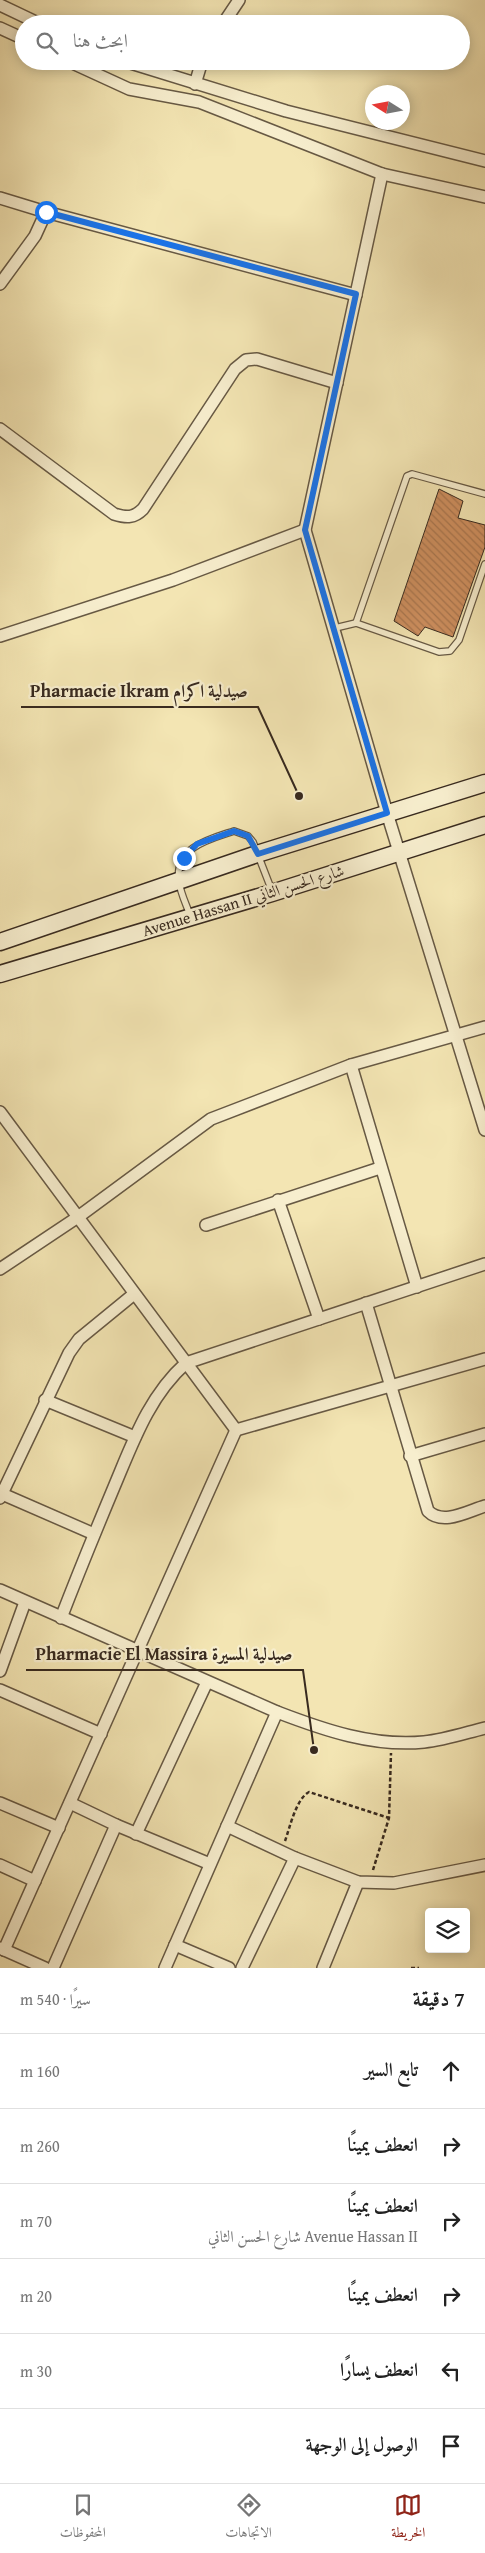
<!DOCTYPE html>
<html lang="ar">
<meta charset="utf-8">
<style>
body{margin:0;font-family:"Gentium Book Plus",Amiri,serif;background:#f6f6f6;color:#222;direction:rtl}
.controls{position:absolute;right:15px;bottom:15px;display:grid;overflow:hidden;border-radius:5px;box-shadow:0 2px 12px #0003}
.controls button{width:45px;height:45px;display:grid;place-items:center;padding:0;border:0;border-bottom:1px solid #e0e0e0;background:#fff;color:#222;font:25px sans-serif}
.compass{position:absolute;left:365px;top:85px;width:45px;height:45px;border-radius:50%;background:#fff;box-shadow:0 2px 12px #0003;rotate:281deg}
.stop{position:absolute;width:15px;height:15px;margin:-11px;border:4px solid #1a73e8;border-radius:50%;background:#fff}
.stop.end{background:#1a73e8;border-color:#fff;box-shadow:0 1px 5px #0008}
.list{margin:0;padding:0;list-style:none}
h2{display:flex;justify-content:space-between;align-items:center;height:65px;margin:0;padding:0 20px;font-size:21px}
h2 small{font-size:16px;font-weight:400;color:#767676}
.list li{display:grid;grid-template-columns:32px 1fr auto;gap:15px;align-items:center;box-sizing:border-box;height:75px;padding:0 20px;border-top:1px solid #e0e0e0}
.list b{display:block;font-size:19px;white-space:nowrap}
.list p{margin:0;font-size:16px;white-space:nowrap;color:#767676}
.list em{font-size:16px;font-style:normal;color:#767676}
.icon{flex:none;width:28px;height:28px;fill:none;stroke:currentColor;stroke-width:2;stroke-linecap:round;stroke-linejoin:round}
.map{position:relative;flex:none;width:485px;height:1968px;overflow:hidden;direction:ltr}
.search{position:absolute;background:#fff;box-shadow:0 2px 12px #0003;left:15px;right:15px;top:15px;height:55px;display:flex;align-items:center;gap:12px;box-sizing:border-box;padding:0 18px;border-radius:28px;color:#767676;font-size:19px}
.sheet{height:515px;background:#fff}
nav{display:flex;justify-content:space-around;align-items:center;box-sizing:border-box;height:70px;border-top:1px solid #e0e0e0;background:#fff;font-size:14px;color:#767676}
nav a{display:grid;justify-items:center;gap:2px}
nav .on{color:#8f2418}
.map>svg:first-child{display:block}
</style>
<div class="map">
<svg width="485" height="1968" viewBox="0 0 485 1968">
<defs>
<pattern id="building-back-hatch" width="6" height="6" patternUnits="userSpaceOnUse" patternTransform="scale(1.25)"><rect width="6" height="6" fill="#ce8f5f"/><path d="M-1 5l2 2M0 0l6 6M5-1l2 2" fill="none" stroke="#a8754e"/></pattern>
</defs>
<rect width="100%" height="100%" fill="#f3e5b3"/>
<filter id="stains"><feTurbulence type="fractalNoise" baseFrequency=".004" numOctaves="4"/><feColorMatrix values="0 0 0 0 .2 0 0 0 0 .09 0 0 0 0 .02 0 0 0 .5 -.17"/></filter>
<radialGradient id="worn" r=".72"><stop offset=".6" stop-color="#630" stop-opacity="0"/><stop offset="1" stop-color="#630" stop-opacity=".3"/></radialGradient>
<path fill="url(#building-back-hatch)" stroke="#382a1f" d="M439,489L463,501L458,518L485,525V547L453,637L425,627L418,636L394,621Z"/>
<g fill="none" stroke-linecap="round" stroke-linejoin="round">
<g stroke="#675944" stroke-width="8">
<g id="lane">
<path d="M356,623L407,476L412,474L485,494"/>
<path d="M335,628L356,623L439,652L450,651L459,640L485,564"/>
<path d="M190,915C186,904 180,892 179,881C174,847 210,839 234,831L248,836L253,842L272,891"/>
</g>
</g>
<g stroke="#675944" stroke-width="14">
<g id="street">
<path d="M0,5L40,24"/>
<path d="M223,24L239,0"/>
<path d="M0,28L24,39"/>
<path d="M68,61L129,89L199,102L382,174L485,197"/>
<path d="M124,61L286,111L485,161"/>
<path d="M195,84L202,61"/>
<path d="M382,174L305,530L387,813L485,1130"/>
<path d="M0,198L46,212L356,295"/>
<path d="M0,284L35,236L46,212"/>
<path d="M0,429L114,514C127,518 134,518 143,509L235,369L246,360L257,359L337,383"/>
<path d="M0,636L173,580L305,530"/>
<path d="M351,1065L417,1287"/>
<path d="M0,1112L236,1430"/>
<path d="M278,1200L319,1319"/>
<path d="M206,1225L380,1168"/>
<path d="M0,1269L78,1217L211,1119L351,1065L485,1027"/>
<path d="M366,1303L428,1511C443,1526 468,1511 485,1506"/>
<path d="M45,1400L135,1437"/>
<path d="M236,1430L485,1359"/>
<path d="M410,1456L485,1434"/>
<path d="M0,1493L94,1534"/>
<path d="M0,1498L69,1353L79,1339L134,1294"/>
<path d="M0,1590L277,1712C324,1730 373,1747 424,1742C444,1740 465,1733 485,1728"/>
<path d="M61,1618C78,1574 96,1530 114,1487C133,1442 149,1396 186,1363L485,1264"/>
<path d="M0,1671L25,1602"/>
<path d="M0,1690L101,1734"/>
<path d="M0,1803L59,1828"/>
<path d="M70,1803L116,1825L210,1864"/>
<path d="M227,1826L295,1858L358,1882L394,1883L485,1865"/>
<path d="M136,1834L207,1682"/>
<path d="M0,1865L35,1881"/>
<path d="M175,1945L229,1968"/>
<path d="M0,1948L45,1968"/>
<path d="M4,1950L236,1430"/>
<path d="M53,1968L116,1825"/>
<path d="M165,1968L277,1712"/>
<path d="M242,1968L295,1858"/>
<path d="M323,1968L358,1882"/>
</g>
</g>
<g stroke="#382a1f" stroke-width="19">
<g id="secondary">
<path d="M0,942L257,854L485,783"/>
<path d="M0,974L272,893L485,825"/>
</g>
</g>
<g stroke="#382a1f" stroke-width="2.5" stroke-dasharray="4 2.5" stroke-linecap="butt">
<path d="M285,1841C290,1827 296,1799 309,1792L389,1818"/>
<path d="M373,1870L389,1818L391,1753"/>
<path d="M411,1968H419"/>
</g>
<use href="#lane" stroke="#f7eece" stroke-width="5.5"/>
<use href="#street" stroke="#f7eece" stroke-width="11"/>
<use href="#secondary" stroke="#f7eece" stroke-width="16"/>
</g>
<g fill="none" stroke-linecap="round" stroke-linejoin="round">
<path stroke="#1a73e8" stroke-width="6" d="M46,212L356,294L305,530L387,813L258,854L248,836L234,831L197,844L184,858"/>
</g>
<g text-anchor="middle" stroke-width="4.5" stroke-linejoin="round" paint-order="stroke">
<g font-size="16" fill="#382a1f" stroke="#f7eece">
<text transform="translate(243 900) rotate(-17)" y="6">Avenue Hassan II شارع الحسن الثاني</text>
</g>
</g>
<path fill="none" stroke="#382a1f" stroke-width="2" d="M299 796L258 707H21M314 1750L303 1670H26"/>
<g fill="#382a1f" stroke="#f7eece" stroke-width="2">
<circle cx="299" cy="796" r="5"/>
<circle cx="314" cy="1750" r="5"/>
</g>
<g font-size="18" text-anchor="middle" font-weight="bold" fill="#382a1f" stroke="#f7eece" stroke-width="4.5" stroke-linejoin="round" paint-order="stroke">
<text x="139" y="697">Pharmacie Ikram صيدلية اكرام</text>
<text x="164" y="1660">Pharmacie El Massira صيدلية المسيرة</text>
</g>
<rect width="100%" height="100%" filter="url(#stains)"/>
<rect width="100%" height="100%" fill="url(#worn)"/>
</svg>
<div class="controls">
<button><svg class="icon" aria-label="layers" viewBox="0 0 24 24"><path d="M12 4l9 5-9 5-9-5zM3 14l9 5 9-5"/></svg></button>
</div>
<svg class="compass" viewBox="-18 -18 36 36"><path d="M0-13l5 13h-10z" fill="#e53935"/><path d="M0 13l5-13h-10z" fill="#767676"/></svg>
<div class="stop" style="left:46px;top:212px"></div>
<div class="stop end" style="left:184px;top:858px"></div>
<div class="search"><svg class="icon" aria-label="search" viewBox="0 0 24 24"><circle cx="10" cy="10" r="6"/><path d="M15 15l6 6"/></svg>ابحث هنا</div>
</div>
<section class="sheet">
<h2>7 دقيقة<small>سيرًا · 540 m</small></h2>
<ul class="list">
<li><svg class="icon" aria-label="ahead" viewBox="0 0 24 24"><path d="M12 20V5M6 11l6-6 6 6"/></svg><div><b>تابع السير</b></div><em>160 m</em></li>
<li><svg class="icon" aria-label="right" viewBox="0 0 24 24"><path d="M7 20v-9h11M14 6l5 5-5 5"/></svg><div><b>انعطف يمينًا</b></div><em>260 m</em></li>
<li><svg class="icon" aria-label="right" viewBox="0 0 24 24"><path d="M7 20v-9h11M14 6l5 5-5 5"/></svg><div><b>انعطف يمينًا</b><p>Avenue Hassan II شارع الحسن الثاني</p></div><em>70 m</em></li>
<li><svg class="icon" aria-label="right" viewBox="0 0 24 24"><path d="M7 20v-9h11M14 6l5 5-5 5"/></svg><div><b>انعطف يمينًا</b></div><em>20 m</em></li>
<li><svg class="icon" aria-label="left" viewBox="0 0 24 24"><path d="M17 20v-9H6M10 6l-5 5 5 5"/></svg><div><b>انعطف يسارًا</b></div><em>30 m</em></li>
<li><svg class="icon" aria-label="arrive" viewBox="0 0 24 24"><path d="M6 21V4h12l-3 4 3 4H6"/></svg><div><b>الوصول إلى الوجهة</b></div></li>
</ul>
</section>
<nav>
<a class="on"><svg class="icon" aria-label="map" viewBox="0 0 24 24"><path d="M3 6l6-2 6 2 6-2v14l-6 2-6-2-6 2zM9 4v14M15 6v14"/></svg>الخريطة</a>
<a><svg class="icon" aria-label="directions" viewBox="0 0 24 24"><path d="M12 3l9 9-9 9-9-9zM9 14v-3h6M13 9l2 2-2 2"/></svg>الاتجاهات</a>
<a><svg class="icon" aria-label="saved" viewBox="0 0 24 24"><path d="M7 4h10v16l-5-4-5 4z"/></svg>المحفوظات</a>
</nav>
